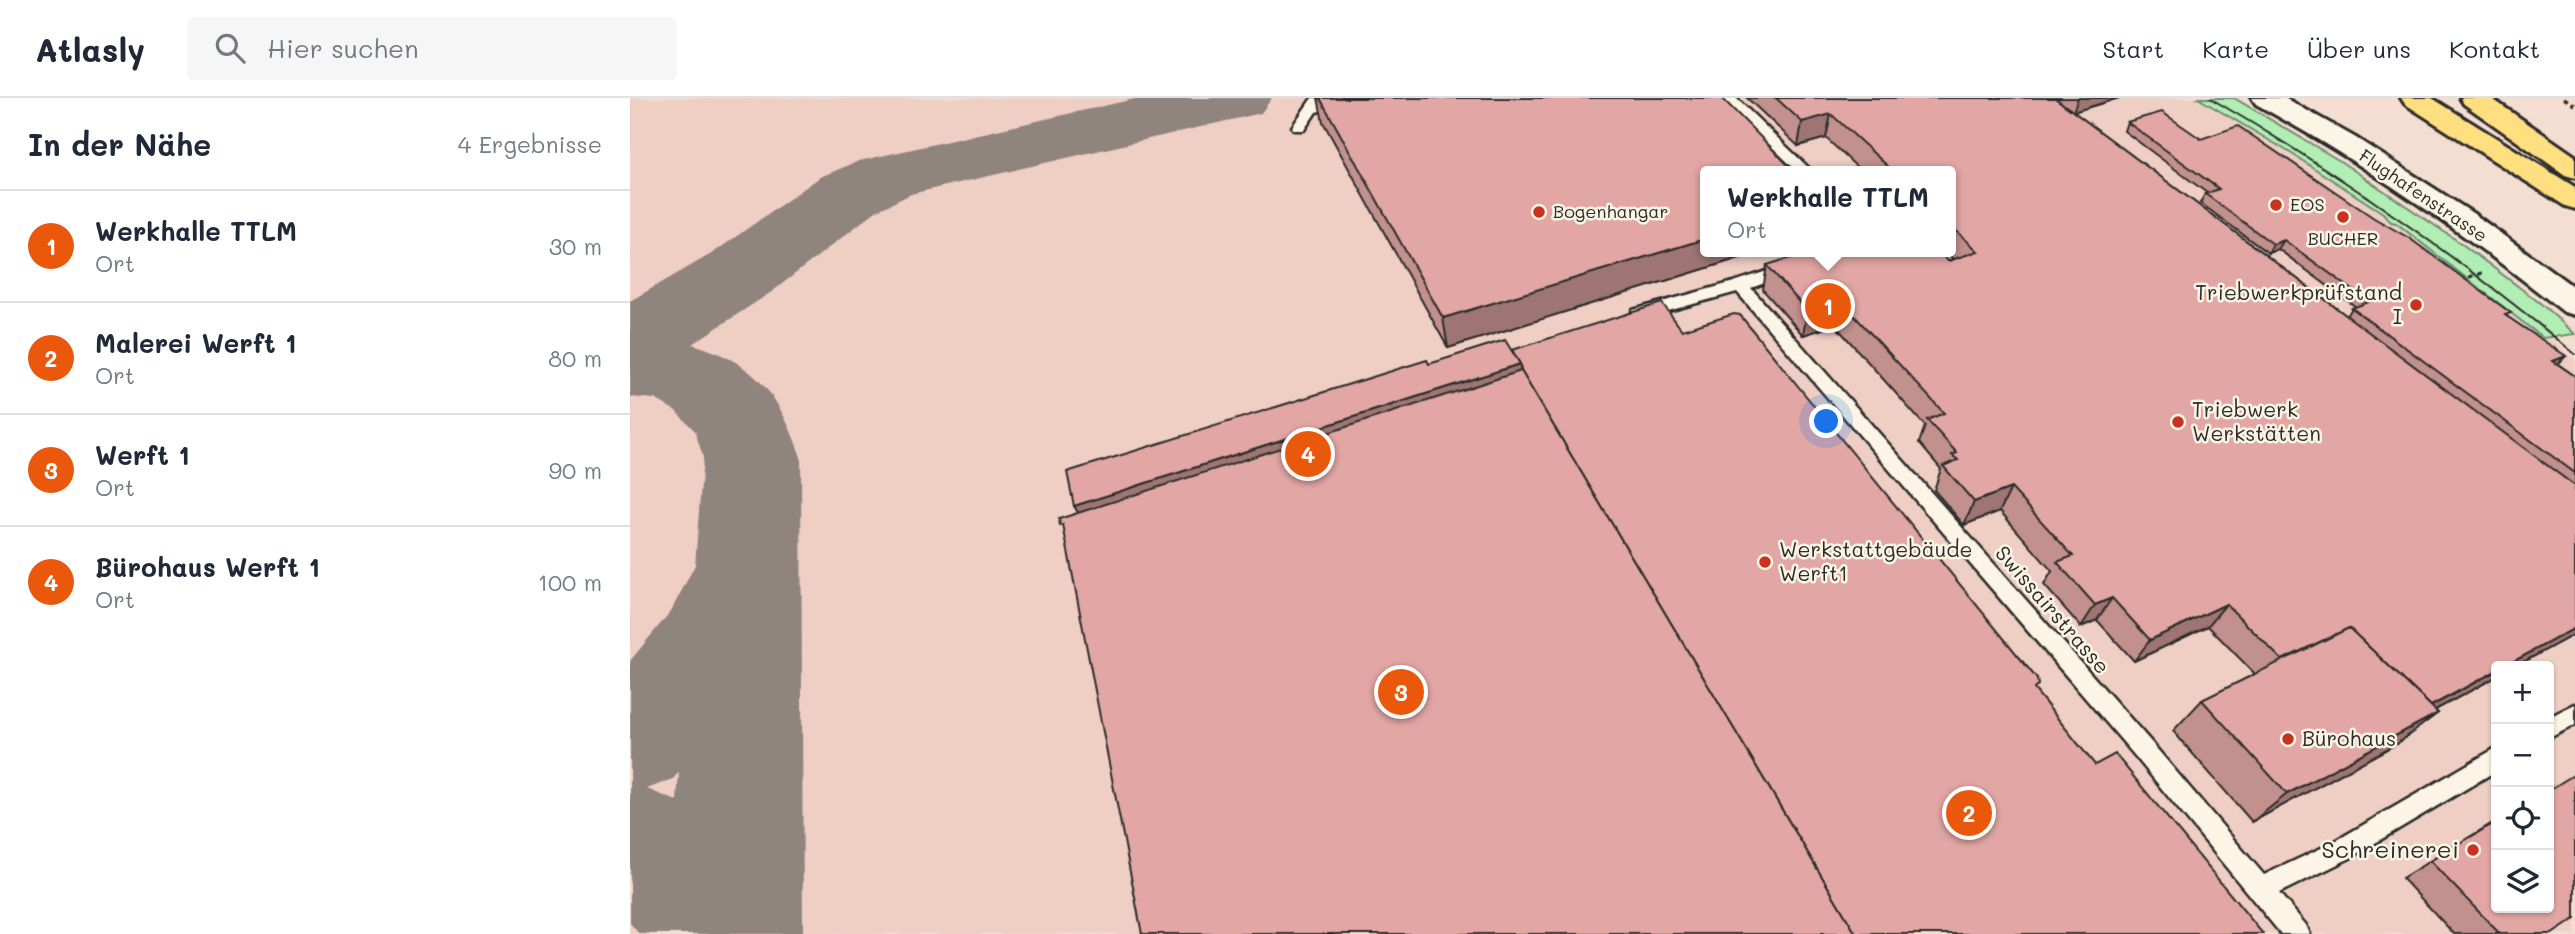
<!DOCTYPE html>
<html lang="de">
<meta charset="utf-8">
<style>
body{margin:0;font-family:Mali,sans-serif;background:#f6f6f7;color:#1f2937}
.controls{position:absolute;right:21px;bottom:21px;display:grid;overflow:hidden;border-radius:7px;box-shadow:0 2px 5px #0004}
.controls button{width:63px;height:63px;display:grid;place-items:center;padding:0;border:0;border-bottom:2px solid #e0e1e3;background:#fff;color:#1f2937;font:35px sans-serif}
.you{position:absolute;left:1197px;top:324px;width:24px;height:24px;margin:-18px;border:5px solid #fff;border-radius:50%;background:#1a73e8;box-shadow:0 0 0 10px #1a73e833}
.badge{display:grid;place-items:center;width:46px;height:46px;border-radius:50%;background:#ea580c;color:#fff;font-size:23px;font-weight:700}
.pin{position:absolute;translate:-50% -50%;border:4px solid #fff;box-shadow:0 2px 7px #0006}
.popup{position:absolute;left:1070px;top:68px;width:256px;height:91px;box-sizing:border-box;display:grid;place-content:center;border-radius:7px;background:#fff;filter:drop-shadow(0 2px 5px #0005);font-size:23px;white-space:nowrap;color:#747a83}
.popup b{font-size:26px;color:#1f2937}
.popup::after{content:'';position:absolute;left:50%;top:100%;margin-left:-14px;border:14px solid transparent;border-top-color:#fff}
.list{margin:0;padding:0;list-style:none}
h2{display:flex;justify-content:space-between;align-items:center;height:91px;margin:0;padding:0 28px;font-size:30px}
h2 small{font-size:23px;font-weight:400;color:#747a83}
.list li{display:grid;grid-template-columns:46px 1fr auto;gap:21px;align-items:center;box-sizing:border-box;height:112px;padding:0 28px;border-top:2px solid #e0e1e3}
.list b{display:block;font-size:26px;white-space:nowrap}
.list p{margin:0;font-size:23px;white-space:nowrap;color:#747a83}
.list em{font-size:23px;font-style:normal;color:#747a83}
.icon{flex:none;width:38px;height:38px;fill:none;stroke:currentColor;stroke-width:2;stroke-linecap:round;stroke-linejoin:round}
.map{position:relative;flex:none;width:1945px;height:836px;overflow:hidden}
header{display:flex;align-items:center;gap:42px;box-sizing:border-box;height:98px;padding:0 35px;background:#fff;border-bottom:2px solid #e0e1e3}
header strong{font-size:33px}
nav{display:flex;gap:38px;margin-inline-start:auto;font-size:24px}
.search{width:490px;height:63px;background:#f6f6f7;display:flex;align-items:center;gap:18px;box-sizing:border-box;padding:0 24px;border-radius:7px;color:#747a83;font-size:26px}
main{display:flex}
aside{flex:1;background:#fff}
.map>svg:first-child{display:block}
</style>
<header>
<strong>Atlasly</strong>
<div class="search"><svg class="icon" aria-label="search" viewBox="0 0 24 24"><circle cx="10" cy="10" r="6"/><path d="M15 15l6 6"/></svg>Hier suchen</div>
<nav><a>Start</a><a>Karte</a><a>Über uns</a><a>Kontakt</a></nav>
</header>
<main>
<aside>
<h2>In der Nähe<small>4 Ergebnisse</small></h2>
<ul class="list">
<li><span class="badge">1</span><div><b>Werkhalle TTLM</b><p>Ort</p></div><em>30 m</em></li>
<li><span class="badge">2</span><div><b>Malerei Werft 1</b><p>Ort</p></div><em>80 m</em></li>
<li><span class="badge">3</span><div><b>Werft 1</b><p>Ort</p></div><em>90 m</em></li>
<li><span class="badge">4</span><div><b>Bürohaus Werft 1</b><p>Ort</p></div><em>100 m</em></li>
</ul>
</aside>
<div class="map">
<svg width="1945" height="836" viewBox="0 0 1945 836">
<rect width="100%" height="100%" fill="#f4ded2"/>
<filter id="ink" filterUnits="userSpaceOnUse"><feTurbulence type="fractalNoise" baseFrequency=".0143" numOctaves="2"/><feDisplacementMap in="SourceGraphic" scale="14" xChannelSelector="R" yChannelSelector="G"/><feConvolveMatrix kernelMatrix="1 2 1 2 8 2 1 2 1" color-interpolation-filters="sRGB"/></filter>
<g filter="url(#ink)">
<path fill="#efcec4" fill-rule="evenodd" d="M0,0H1607L1701,56L1786,112L1875,176L1945,232L1919,239L1945,262V836H0ZM1076,73H1320V154H1076ZM1866,568H1919V810H1866Z"/>
<path fill="#b0eeb4" stroke="#6e8c70" stroke-width="2" d="M1568,0H1604L1710,63L1832,146L1910,205L1945,236L1913,240L1766,125L1761,124L1753,115L1659,54Z"/>
<g fill="none" stroke-linecap="round" stroke-linejoin="round">
<path fill="#90847e" fill-rule="evenodd" d="M509,0H642L631,15L281,96L246,113L143,193L62,246C126,264 149,297 171,359L173,836H9L0,825V563L41,513L65,467L73,359L65,333L46,313L25,301L0,299V203L83,155L190,79L229,63ZM49,674L47,703L17,691L43,681Z"/>
<g stroke="#2b2b2b" stroke-width="5">
<g id="lane">
<path d="M682,0H694L692,5L712,0H735L733,3L686,14L674,32H664L662,29Z"/>
<path d="M1091,0H1106L1182,73H1167Z"/>
<path d="M1194,154H1217L1214,157L1121,190L1521,644L1634,777L1702,745L1866,650V673L1718,761L1649,795L1676,827L1680,836H1651L1505,658L1107,194L1009,221L1001,216L1003,212L1104,184Z"/>
<path d="M1945,606V627L1919,640V619Z"/>
</g>
</g>
<g stroke="#2b2b2b" stroke-width="6">
<path id="secondary" d="M1622,0H1655L1726,40L1844,116L1945,190V217L1934,214C1836,136 1735,66 1626,6Z"/>
</g>
<g stroke="#2b2b2b" stroke-width="6">
<g id="highway">
<path d="M1771,0H1802L1945,89V111L1935,108L1775,6Z"/>
<path d="M1830,0H1861L1945,58V80L1935,77L1834,6Z"/>
</g>
</g>
<g stroke="#2b2b2b" stroke-width="3.5" stroke-dasharray="4.5 4.5" stroke-linecap="butt">
<path d="M1934,0L1945,7"/>
<path d="M1839,179L1852,175"/>
</g>
<use href="#lane" fill="#fcf5e5" fill-rule="evenodd"/>
<use href="#secondary" fill="#fcf5e5" fill-rule="evenodd"/>
<use href="#highway" fill="#ffdf80" fill-rule="evenodd"/>
<path stroke="#2b2b2b" stroke-width="2" d="M1580,0C1709,75 1830,160 1945,256"/>
</g>
<g fill="#c2908d" stroke="#2b2b2b" stroke-width="2">
<path d="M688,0H1092L1075,154H1129L818,250L693,24Z"/>
<path d="M1117,0H1425L1717,218L1722,210L1726,209L1648,151L1638,155L1573,107L1570,105L1575,96L1577,95L1494,33L1497,24L1571,41L1878,219L1928,266L1945,278V536L1805,612L1808,615L1768,645L1622,724L1543,633L1572,602L1625,576L1578,528L1504,563L1467,522L1451,529L1414,487L1422,473L1370,413L1334,427L1304,392L1311,371L1289,345L1295,328L1205,227L1173,237L1133,192L1137,167L1318,163L1323,161L1315,154H1320V73H1231L1196,40L1168,48Z"/>
<path d="M1425,0H1489L1443,14Z"/>
<path d="M1866,723L1922,836H1824L1772,780Z"/>
</g>
<g fill="#9e7573" stroke="#2b2b2b" stroke-width="2">
<path d="M1448,0H1489L1443,14Z"/>
<path d="M1201,16L1196,40L1168,48L1172,24Z"/>
<path d="M1075,141V154H1129L818,250L813,220Z"/>
<path d="M1654,142L1648,151L1638,155L1643,146Z"/>
<path d="M1210,202L1205,227L1173,237L1177,213Z"/>
<path d="M1936,258L1927,267L1923,263Z"/>
<path d="M890,266L893,303L466,443L444,408Z"/>
<path d="M1381,390L1370,413L1334,427L1344,404Z"/>
<path d="M1482,500L1467,522L1451,529L1465,507Z"/>
<path d="M1596,506L1578,528L1504,563L1520,542Z"/>
<path d="M1945,530V536L1886,568H1875Z"/>
<path d="M1866,573V579L1759,637L1785,617Z"/>
<path d="M1808,615L1768,645L1622,724L1657,696Z"/>
</g>
<g fill="#e2a7a4" stroke="#2b2b2b" stroke-width="2">
<path d="M690,0H1092L1164,73H1075V141L813,220Z"/>
<path d="M1146,0H1425L1945,388V530L1875,568H1866V573L1801,608L1719,530L1652,562L1596,506L1520,542L1482,500L1465,507L1427,464L1443,458L1381,390L1344,404L1313,368L1328,362L1322,357L1327,355L1297,322L1314,315L1210,202L1177,213L1137,167L1180,154H1308L1318,163L1348,153L1320,127V73H1263L1201,16L1172,24Z"/>
<path d="M1532,14L1571,41L1608,28L1744,120L1779,140L1881,215L1875,217L1936,258L1923,263L1945,278V375L1722,210L1739,204L1654,142L1643,146L1578,98L1575,96L1589,91L1497,24Z"/>
<path d="M1032,205L1052,232L1104,216L1110,217L1407,581L1408,587L1404,591L1465,667L1485,656L1633,836H1226L891,273L890,266L882,252Z"/>
<path d="M875,242L890,266L444,408L437,374L797,262L799,266Z"/>
<path d="M891,273L1226,836H512L433,427L430,428L429,421Z"/>
<path d="M1719,530L1808,615L1657,696L1572,602Z"/>
<path d="M1945,676V821L1922,836H1870L1800,763L1866,724V810H1919V692Z"/>
</g>
</g>
<g fill="#c8321e" stroke="#fcf5e5" stroke-width="2.5">
<circle cx="1646" cy="107" r="7"/>
<circle cx="909" cy="114" r="7"/>
<circle cx="1713" cy="119" r="7"/>
<circle cx="1786" cy="207" r="7"/>
<circle cx="1548" cy="324" r="7"/>
<circle cx="1135" cy="464" r="7"/>
<circle cx="1658" cy="641" r="7"/>
<circle cx="1843" cy="752" r="7"/>
</g>
<g text-anchor="middle" stroke-width="5" stroke-linejoin="round" paint-order="stroke">
<g font-size="18" fill="#2b2b2b" stroke="#fcf5e5">
<text transform="translate(1793 98) rotate(34)" y="6">Flughafenstrasse</text>
</g>
<g font-size="18" fill="#2b2b2b" stroke="#fcf5e5" text-anchor="start">
<text x="1660" y="113">EOS</text>
<text x="923" y="120">Bogenhangar</text>
<text x="1713" y="147" text-anchor="middle">BUCHER</text>
</g>
<g font-size="21" fill="#2b2b2b" stroke="#fcf5e5" text-anchor="start">
<text x="1772" y="202" text-anchor="end">Triebwerkprüfstand<tspan x="1772" dy="24">I</tspan></text>
<text x="1562" y="319">Triebwerk<tspan x="1562" dy="24">Werkstätten</tspan></text>
<text x="1149" y="459">Werkstattgebäude<tspan x="1149" dy="24">Werft1</tspan></text>
<text x="1672" y="648">Bürohaus</text>
</g>
<g font-size="21" fill="#2b2b2b" stroke="#fcf5e5">
<text transform="translate(1422 512) rotate(49)" y="7">Swissairstrasse</text>
</g>
<g font-size="24" fill="#2b2b2b" stroke="#fcf5e5" text-anchor="end">
<text x="1829" y="760">Schreinerei</text>
</g>
</g>
</svg>
<div class="controls">
<button>+</button>
<button>−</button>
<button><svg class="icon" aria-label="locate" viewBox="0 0 24 24"><circle cx="12" cy="12" r="6"/><path d="M12 2v4M12 18v4M2 12h4M18 12h4"/></svg></button>
<button><svg class="icon" aria-label="layers" viewBox="0 0 24 24"><path d="M12 4l9 5-9 5-9-5zM3 14l9 5 9-5"/></svg></button>
</div>
<div class="you"></div>
<div class="pin badge" style="left:1198px;top:208px">1</div>
<div class="popup"><b>Werkhalle TTLM</b>Ort</div>
<div class="pin badge" style="left:1339px;top:715px">2</div>
<div class="pin badge" style="left:771px;top:594px">3</div>
<div class="pin badge" style="left:678px;top:356px">4</div>
</div>
</main>
